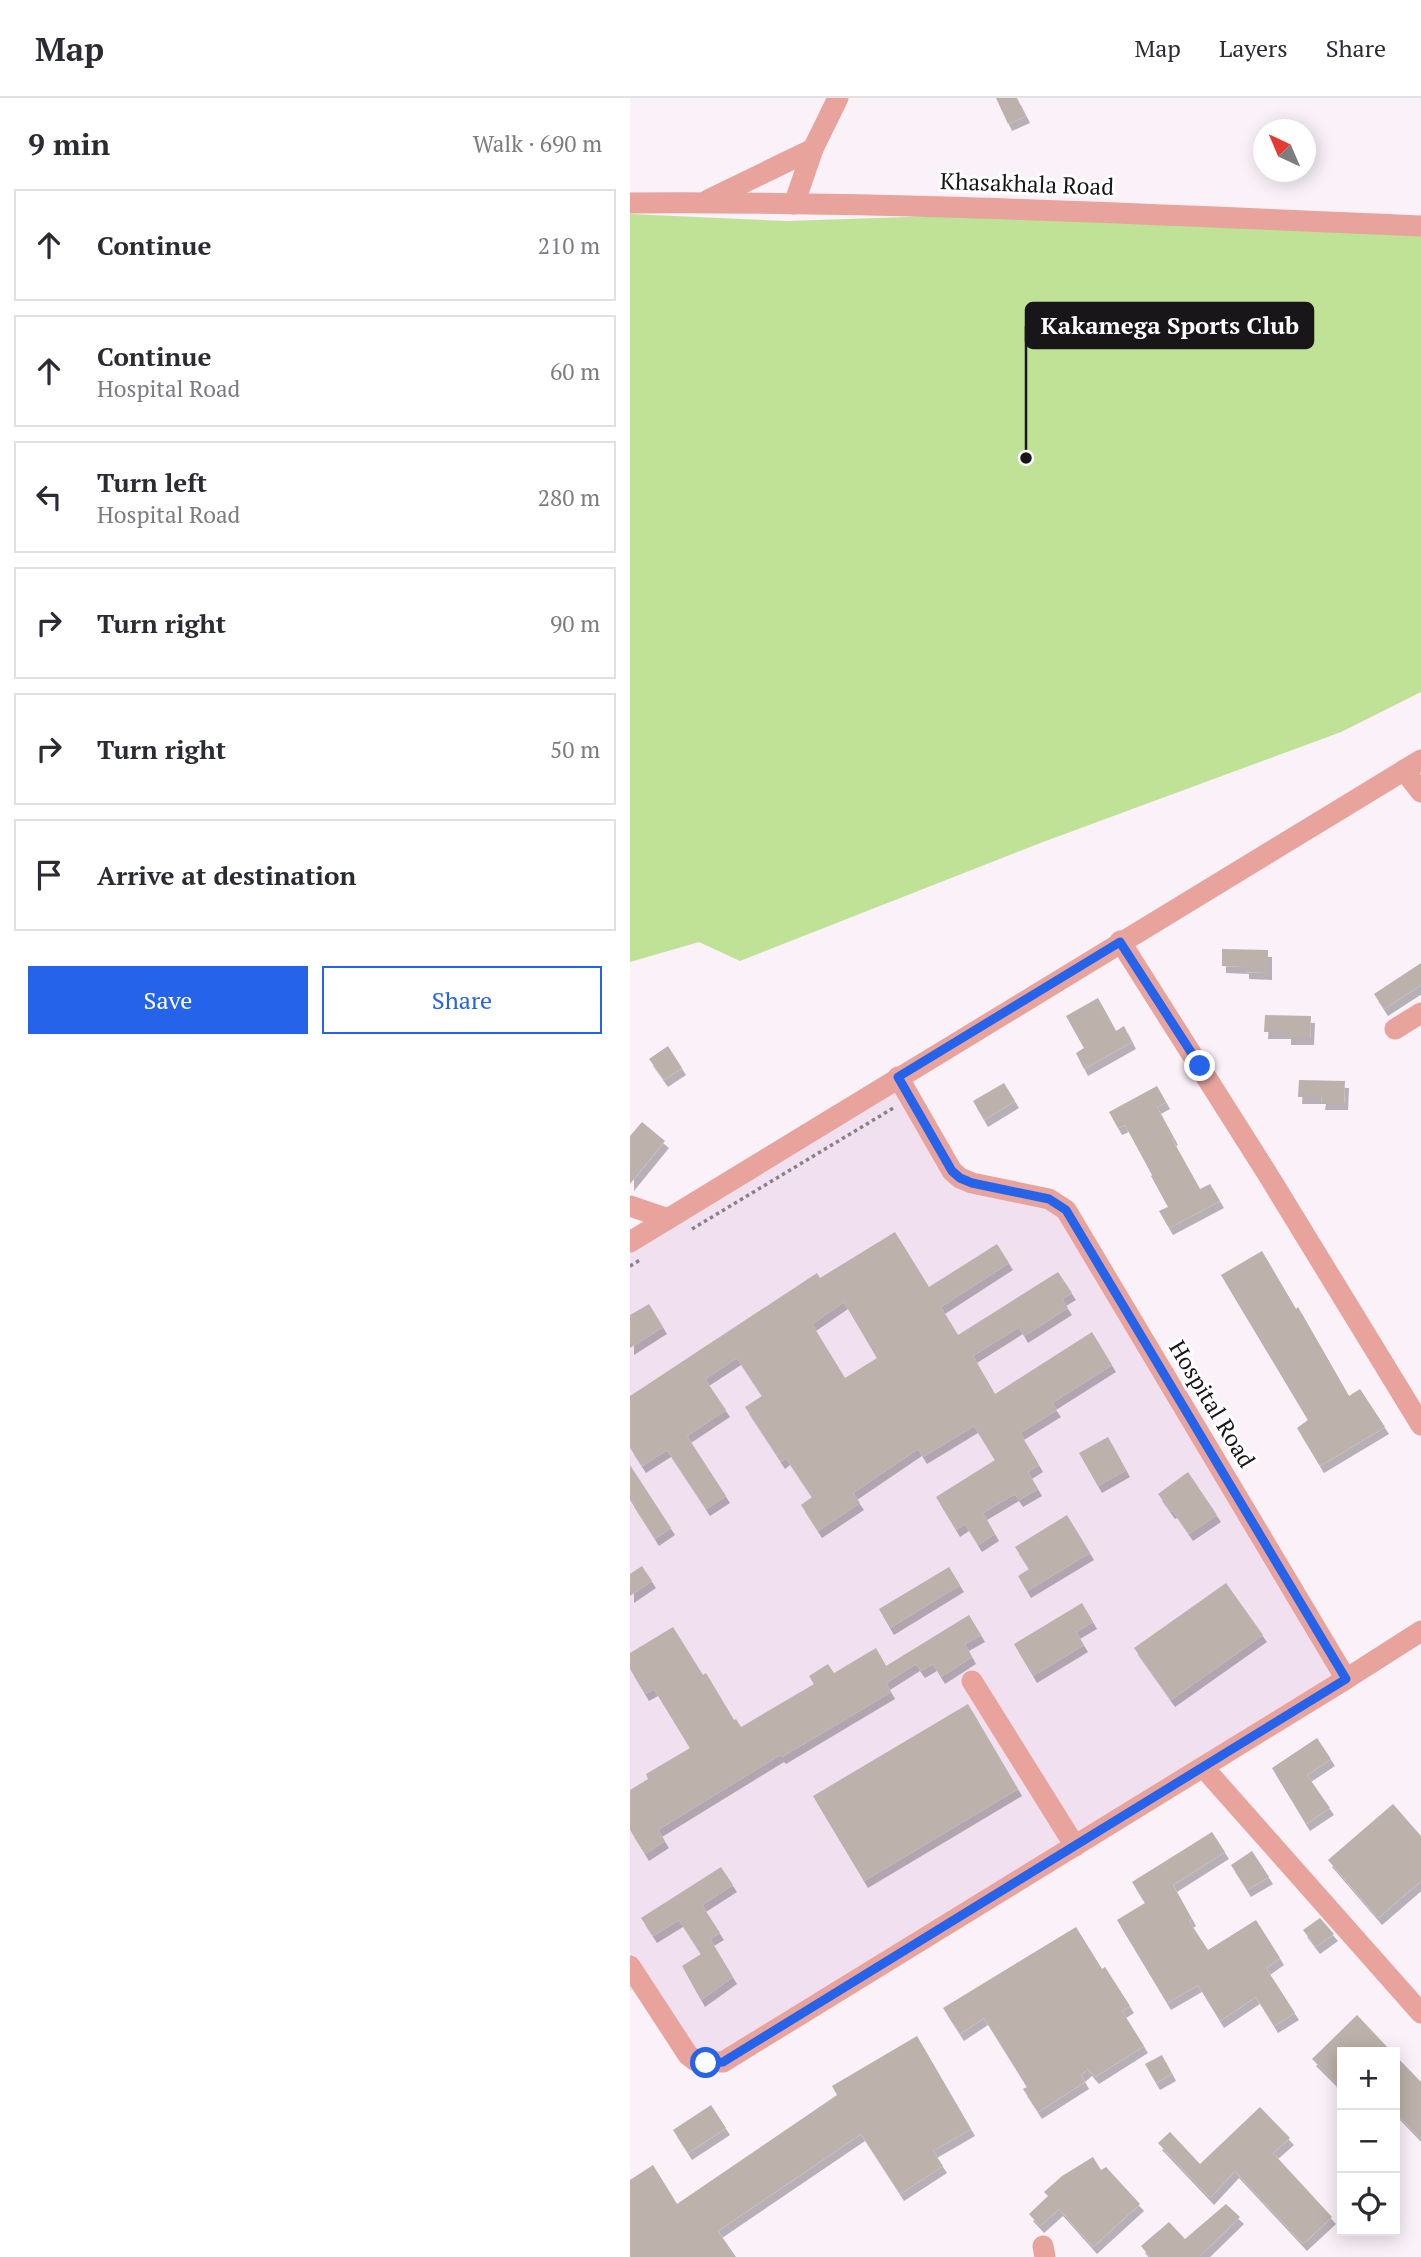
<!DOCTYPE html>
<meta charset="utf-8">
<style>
body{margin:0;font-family:"PT Serif",serif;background:#f2f2f3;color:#2b2b33}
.controls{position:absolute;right:21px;bottom:21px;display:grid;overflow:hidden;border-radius:0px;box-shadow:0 4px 18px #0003}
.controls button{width:63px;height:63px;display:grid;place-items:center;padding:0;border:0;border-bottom:2px solid #e1e1e2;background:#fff;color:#2b2b33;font:35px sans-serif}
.compass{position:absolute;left:623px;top:21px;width:63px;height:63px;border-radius:50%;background:#fff;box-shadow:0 4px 18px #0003;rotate:316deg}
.stop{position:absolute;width:21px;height:21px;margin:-16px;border:5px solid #2563eb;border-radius:50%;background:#fff}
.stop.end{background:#2563eb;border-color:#fff;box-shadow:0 2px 7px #0008}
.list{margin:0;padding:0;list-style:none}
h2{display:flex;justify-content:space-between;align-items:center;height:91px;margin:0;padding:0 28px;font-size:30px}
h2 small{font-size:23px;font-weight:400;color:#7c7c81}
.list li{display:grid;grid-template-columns:46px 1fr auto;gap:21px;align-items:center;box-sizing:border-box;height:112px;margin:0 14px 14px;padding:0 14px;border:2px solid #e1e1e2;border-radius:0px}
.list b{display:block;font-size:26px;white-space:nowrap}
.list p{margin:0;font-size:23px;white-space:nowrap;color:#7c7c81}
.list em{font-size:23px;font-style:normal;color:#7c7c81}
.actions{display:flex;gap:14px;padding:21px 28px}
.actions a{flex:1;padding:16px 0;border:2px solid #2563eb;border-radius:0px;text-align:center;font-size:24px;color:#2563eb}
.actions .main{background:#2563eb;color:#fff}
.icon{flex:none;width:38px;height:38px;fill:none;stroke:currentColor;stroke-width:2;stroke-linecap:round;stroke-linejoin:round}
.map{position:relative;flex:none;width:791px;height:2159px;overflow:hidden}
header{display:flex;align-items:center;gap:42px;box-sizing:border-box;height:98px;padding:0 35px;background:#fff;border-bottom:2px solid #e1e1e2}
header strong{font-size:33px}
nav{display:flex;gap:38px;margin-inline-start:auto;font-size:24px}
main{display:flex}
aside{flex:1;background:#fff}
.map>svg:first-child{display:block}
</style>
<header>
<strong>Map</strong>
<nav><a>Map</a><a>Layers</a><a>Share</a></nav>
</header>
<main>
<aside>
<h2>9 min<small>Walk · 690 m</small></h2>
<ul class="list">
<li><svg class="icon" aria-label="ahead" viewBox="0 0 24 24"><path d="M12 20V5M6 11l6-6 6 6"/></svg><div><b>Continue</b></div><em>210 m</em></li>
<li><svg class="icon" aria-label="ahead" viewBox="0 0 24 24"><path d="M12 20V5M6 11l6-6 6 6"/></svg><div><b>Continue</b><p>Hospital Road</p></div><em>60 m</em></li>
<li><svg class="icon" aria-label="left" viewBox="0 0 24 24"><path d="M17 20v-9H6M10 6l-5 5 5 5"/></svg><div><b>Turn left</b><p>Hospital Road</p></div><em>280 m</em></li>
<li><svg class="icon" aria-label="right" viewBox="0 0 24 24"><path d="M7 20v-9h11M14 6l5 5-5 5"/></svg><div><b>Turn right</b></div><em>90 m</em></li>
<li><svg class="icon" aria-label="right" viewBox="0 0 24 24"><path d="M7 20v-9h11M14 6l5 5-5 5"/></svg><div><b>Turn right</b></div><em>50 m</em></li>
<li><svg class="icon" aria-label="arrive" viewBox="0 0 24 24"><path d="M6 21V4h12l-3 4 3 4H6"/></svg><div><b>Arrive at destination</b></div></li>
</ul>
<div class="actions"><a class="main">Save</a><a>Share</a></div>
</aside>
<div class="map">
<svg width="791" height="2159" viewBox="0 0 791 2159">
<defs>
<filter id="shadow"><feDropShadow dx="4" dy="7" stdDeviation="0" flood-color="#0004"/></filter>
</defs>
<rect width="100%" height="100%" fill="#faf1f9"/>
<path fill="#f1e1f0" d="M267,982L321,1073L419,1102L714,1581L96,1960L62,1957L13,1884L0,1893V1151Z"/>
<path fill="#bfe297" d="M0,116L157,123L368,116L791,126V594L711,634L413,744L110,863L69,844L0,864Z"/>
<g fill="#bcb1ab" fill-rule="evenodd" filter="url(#shadow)">
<path d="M366,0H387L396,18L378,26Z"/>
<path d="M592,851L638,852V875L615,874V869L592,868Z"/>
<path d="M791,865V887L754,911L744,896Z"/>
<path d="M468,900L486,933L494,928L502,944L454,971L446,955L454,950L436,918Z"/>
<path d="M635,917L681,918L680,940H657V934H634Z"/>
<path d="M38,948L52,970L34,982L19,961Z"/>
<path d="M669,982L715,983L714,1005H691L692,999H668Z"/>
<path d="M374,985L385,1003L354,1022L343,1003Z"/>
<path d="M527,988L536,1004L527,1009L544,1040L542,1041L570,1091L580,1086L590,1103L539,1130L529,1113L538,1109L521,1078L522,1077L495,1027L488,1030L479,1014Z"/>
<path d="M12,1024L35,1043L0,1086V1038Z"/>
<path d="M265,1134L299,1189L367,1146L379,1165L311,1209L328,1237L428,1174L442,1195L432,1201L438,1210L394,1238L389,1229L343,1258L365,1296L462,1234L482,1267L422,1305L427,1312L390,1335L409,1367L398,1374L408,1391L389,1402L385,1396L353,1415L365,1436L348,1447L335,1426L326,1432L306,1399L365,1362L344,1328L293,1359L288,1351L223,1395L230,1405L188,1433L171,1407L182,1399L156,1360L151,1364L115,1309L132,1298L107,1260L75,1281L96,1312L57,1338L96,1398L76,1411L37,1352L12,1368L0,1350V1298L187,1175L190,1180ZM214,1204L247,1260L215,1280L182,1226Z"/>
<path d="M632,1153L666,1211L668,1209L719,1298L730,1291L755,1329L690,1368L667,1330L678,1322L591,1177Z"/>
<path d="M19,1206L33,1229L0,1250V1217Z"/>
<path d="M478,1339L496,1372L468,1388L449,1355Z"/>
<path d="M0,1367L41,1430L25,1441L0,1402Z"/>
<path d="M558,1374L587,1417L559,1436L543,1413L541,1414L528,1396Z"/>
<path d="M437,1417L460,1455L397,1493L388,1478L399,1471L385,1449Z"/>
<path d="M12,1468L22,1483L0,1498V1476Z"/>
<path d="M319,1469L330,1487L260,1530L249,1511Z"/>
<path d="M596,1485L633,1537L541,1602L504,1550Z"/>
<path d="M452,1505L463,1524L446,1534L454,1547L403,1578L384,1546Z"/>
<path d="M339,1517L351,1537L335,1546L342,1559L311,1579L303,1566L291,1573L286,1566L256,1585L261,1594L152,1659L150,1657L28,1732L35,1743L15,1756L0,1732V1692L18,1681L16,1676L60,1650L24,1591L15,1596L0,1571V1555L43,1529L73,1577L76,1575L104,1622L106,1621L111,1629L184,1586L179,1578L198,1566L204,1575L246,1550L256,1568Z"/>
<path d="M338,1606L388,1691L234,1783L183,1698Z"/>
<path d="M687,1640L701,1661L677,1677L700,1710L676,1726L642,1670Z"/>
<path d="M763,1706L791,1738V1783L748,1820L698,1762Z"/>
<path d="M582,1734L595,1754L543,1787L562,1821L559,1823L578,1852L626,1822L650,1860L636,1870L665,1915L644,1928L626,1899L590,1923L568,1887L537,1905L487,1822L515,1805L502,1784Z"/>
<path d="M622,1753L639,1779L617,1792L601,1767Z"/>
<path d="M91,1769L103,1787L72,1807L90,1835L80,1841L103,1879L71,1902L52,1868L71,1856L49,1822L23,1838L11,1820Z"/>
<path d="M690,1820L704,1836L686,1849L673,1832Z"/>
<path d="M446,1829L472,1871L475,1869L500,1908L492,1913L514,1948L465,1979L458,1971L451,1977L455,1984L408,2014L393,1991L397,1989L354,1920L330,1936L313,1910Z"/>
<path d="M727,1917L762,1954H712V1991L682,1961Z"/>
<path d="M287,1938L341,2031L303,2053L313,2068L270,2096L231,2036L88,2133L106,2159H0V2082L23,2067L47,2106L207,1997L202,1988Z"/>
<path d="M532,1957L542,1976L526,1985L515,1966Z"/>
<path d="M765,1957L791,1984V2041L765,2014Z"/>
<path d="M81,2007L96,2030L58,2055L43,2032Z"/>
<path d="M630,2009L660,2040L643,2055L702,2119L673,2146L605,2073L580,2100L528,2045L540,2034L570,2066Z"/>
<path d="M463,2059L471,2072L476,2069L510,2106L463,2149L429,2111L410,2128L399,2116L418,2098L414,2094L432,2078Z"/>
<path d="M596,2106L610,2119L569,2159H520L511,2148L539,2124L555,2141Z"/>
</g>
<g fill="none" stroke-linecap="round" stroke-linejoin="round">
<g stroke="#888288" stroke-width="3.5" stroke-dasharray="3.5 3.5" stroke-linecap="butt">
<path d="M62,1131L265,1009"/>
<path d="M0,1168L10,1162"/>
</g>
<g stroke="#e7a39c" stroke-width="21">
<path d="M78,102L183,51"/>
<path d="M0,105C264,103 527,117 791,128"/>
<path d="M164,106L183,51L208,0"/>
<path d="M774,672L791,694"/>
<path d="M490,843L640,1080L791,1327"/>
<path d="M765,931L791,915"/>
<path d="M0,1108L38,1121"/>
<path d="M0,1144L791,662"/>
<path d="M716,1581L791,1533"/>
<path d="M342,1583L445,1748"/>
<path d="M574,1670L791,1915"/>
<path d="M0,1868L58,1957L66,1963L93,1964L716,1581L436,1112L419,1101L342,1085L330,1080L322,1073L268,979"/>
<path d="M413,2148L415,2159"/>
</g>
</g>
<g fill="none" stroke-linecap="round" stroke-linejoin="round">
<path stroke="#2563eb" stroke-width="9" d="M76,1965L93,1964L716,1581L436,1112L419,1101L342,1085L330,1080L322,1073L268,979L490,844L570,968"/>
</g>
<g text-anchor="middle" stroke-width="6" stroke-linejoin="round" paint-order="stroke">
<g font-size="23" fill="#191619" stroke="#fff">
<text transform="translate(397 86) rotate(2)" y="8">Khasakhala Road</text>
<text transform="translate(582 1306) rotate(59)" y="8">Hospital Road</text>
</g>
</g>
<path fill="none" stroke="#191619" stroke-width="2.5" d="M396 360L396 228"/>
<circle fill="#191619" stroke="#fff" stroke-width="2.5" cx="396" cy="360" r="7"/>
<rect fill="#191619" stroke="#191619" stroke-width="2.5" x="396" y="205" width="287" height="45" rx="7"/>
<g font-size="24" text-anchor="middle" font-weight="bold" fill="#fff">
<text x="540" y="236">Kakamega Sports Club</text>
</g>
</svg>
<div class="controls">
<button>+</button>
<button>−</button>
<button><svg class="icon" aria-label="locate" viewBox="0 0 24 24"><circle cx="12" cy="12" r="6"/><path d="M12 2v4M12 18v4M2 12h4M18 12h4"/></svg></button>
</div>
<svg class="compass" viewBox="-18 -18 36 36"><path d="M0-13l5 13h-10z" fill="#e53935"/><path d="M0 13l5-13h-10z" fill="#7c7c81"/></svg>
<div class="stop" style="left:76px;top:1965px"></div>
<div class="stop end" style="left:570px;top:968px"></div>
</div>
</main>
